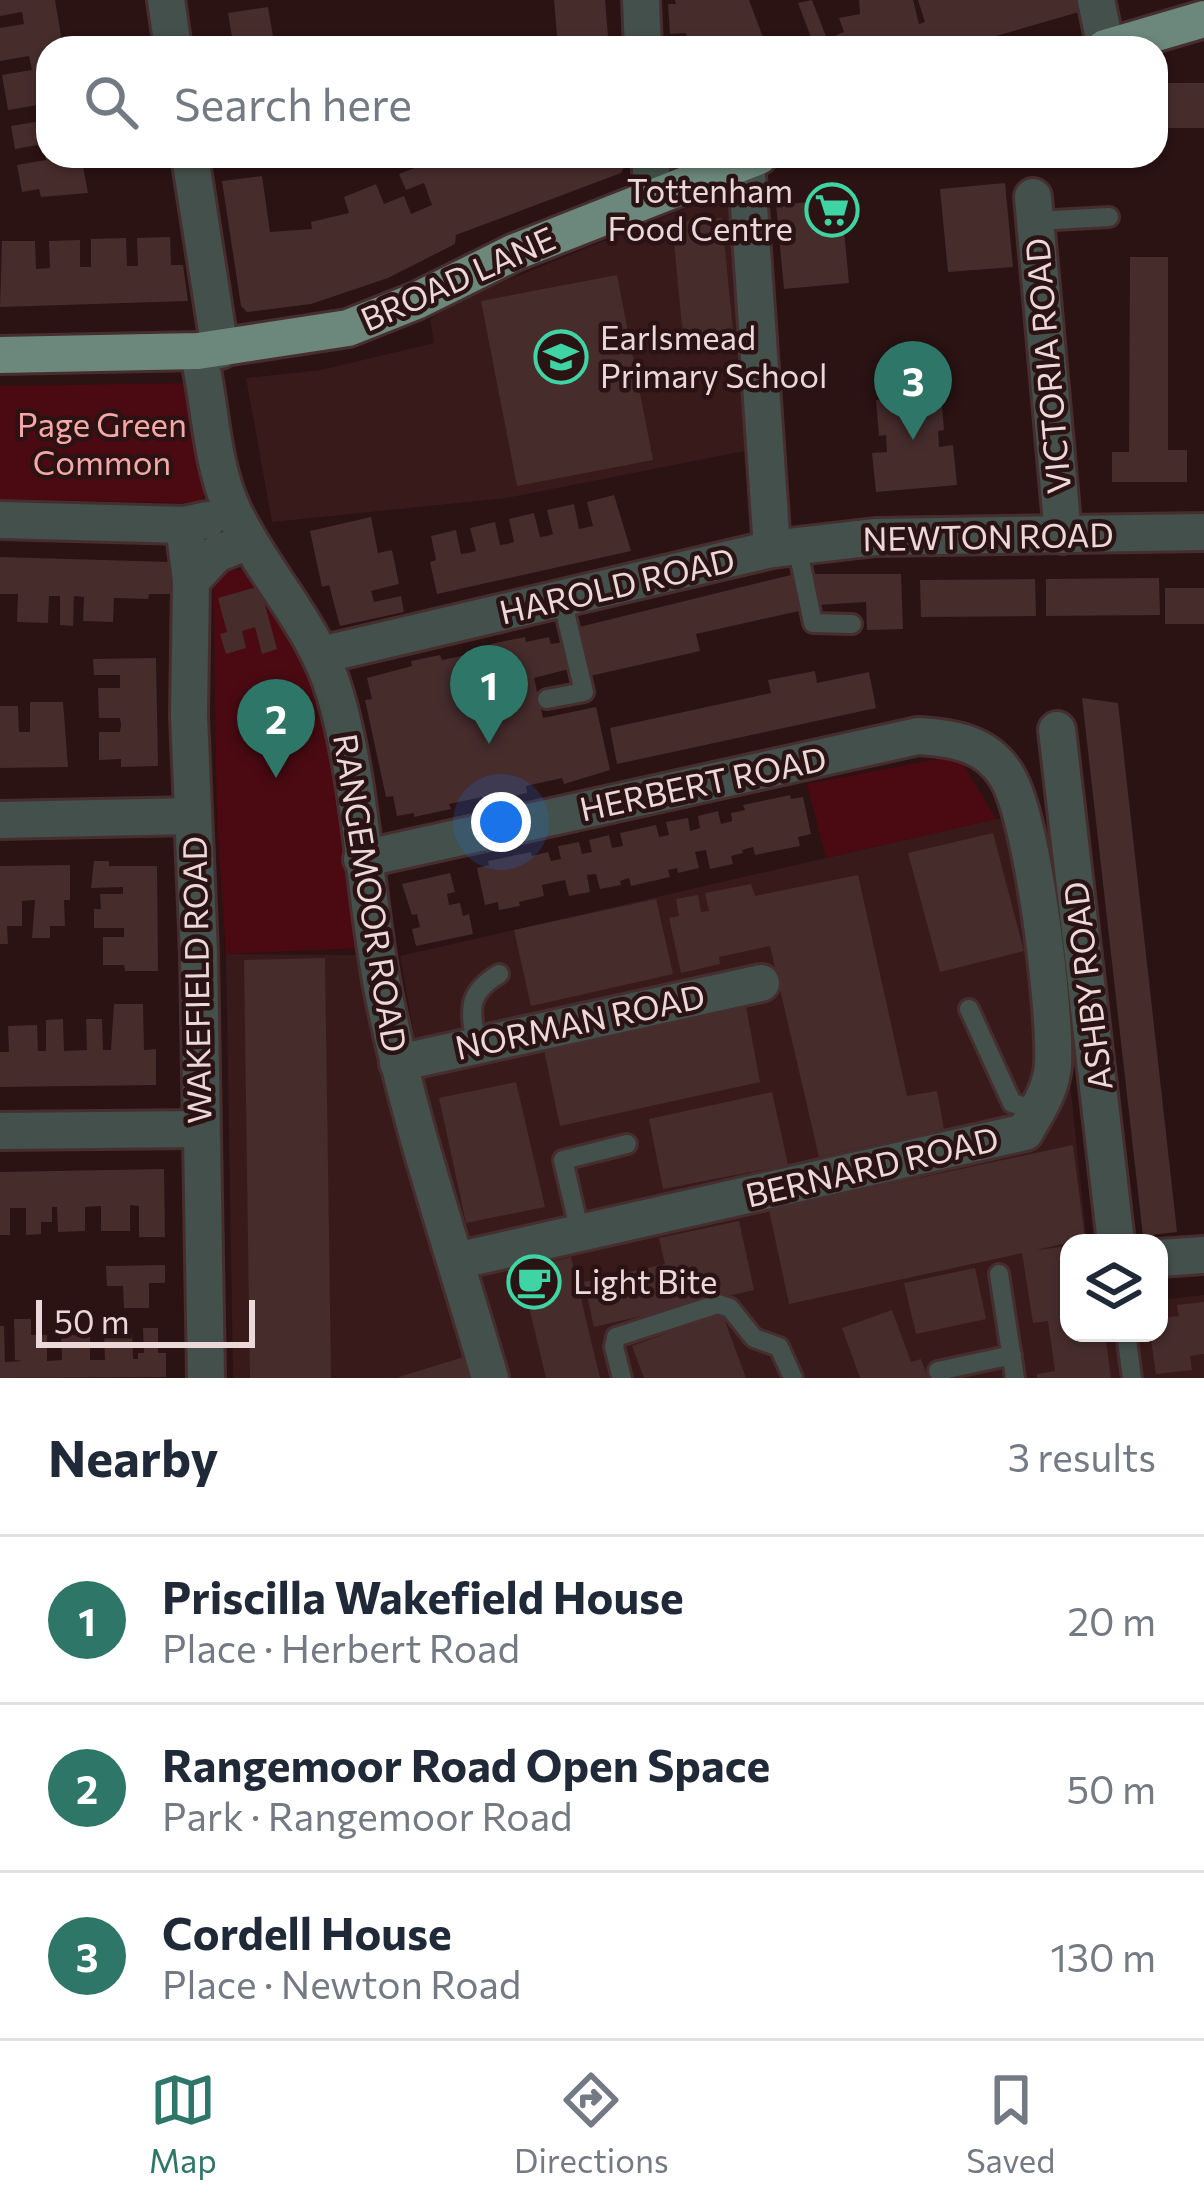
<!DOCTYPE html>
<meta charset="utf-8">
<style>
body{margin:0;font-family:Commissioner,sans-serif;background:#f6f6f7;color:#1f2937}
.controls{position:absolute;right:36px;bottom:36px;display:grid;overflow:hidden;border-radius:24px;box-shadow:0 3px 9px #0004}
.controls button{width:108px;height:108px;display:grid;place-items:center;padding:0;border:0;border-bottom:3px solid #e0e1e3;background:#fff;color:#1f2937;font:60px sans-serif}
.scale{position:absolute;left:36px;bottom:30px;width:219px;box-sizing:border-box;padding-left:12px;border:6px solid #ebd8d8;border-top:0;font-size:33px;line-height:42px;white-space:nowrap;color:#ebd8d8;-webkit-text-stroke:9px #2b1213;paint-order:stroke}
.you{position:absolute;left:501px;top:822px;width:42px;height:42px;margin:-30px;border:9px solid #fff;border-radius:50%;background:#1a73e8;box-shadow:0 0 0 18px #1a73e833}
.badge{display:grid;place-items:center;width:78px;height:78px;border-radius:50%;background:#2d7668;color:#fff;font-size:39px;font-weight:700}
.pin{position:absolute;translate:-50% -99px;filter:drop-shadow(0 3px 6px #0008)}
.pin::after{content:'';position:absolute;top:63px;width:42px;height:36px;background:inherit;clip-path:polygon(0 0,100% 0,50% 100%)}
.list{margin:0;padding:0;list-style:none}
h2{display:flex;justify-content:space-between;align-items:center;height:156px;margin:0;padding:0 48px;font-size:51px}
h2 small{font-size:39px;font-weight:400;color:#747a83}
.list li{display:grid;grid-template-columns:78px 1fr auto;gap:36px;align-items:center;box-sizing:border-box;height:168px;padding:0 48px;border-top:3px solid #e0e1e3}
.list b{display:block;font-size:45px;white-space:nowrap}
.list p{margin:0;font-size:39px;white-space:nowrap;color:#747a83}
.list em{font-size:39px;font-style:normal;color:#747a83}
.icon{flex:none;width:66px;height:66px;fill:none;stroke:currentColor;stroke-width:2;stroke-linecap:round;stroke-linejoin:round}
.map{position:relative;flex:none;width:1204px;height:1378px;overflow:hidden}
.search{position:absolute;background:#fff;box-shadow:0 3px 9px #0004;left:36px;right:36px;top:36px;height:132px;display:flex;align-items:center;gap:30px;box-sizing:border-box;padding:0 42px;border-radius:36px;color:#747a83;font-size:45px}
.sheet{height:660px;background:#fff}
nav{display:flex;justify-content:space-around;align-items:center;box-sizing:border-box;height:168px;border-top:3px solid #e0e1e3;background:#fff;font-size:33px;color:#747a83}
nav a{display:grid;justify-items:center;gap:6px}
nav .on{color:#2d7668}
.map>svg:first-child{display:block}
</style>
<div class="map">
<svg width="1204" height="1378" viewBox="0 0 1204 1378">
<rect width="100%" height="100%" fill="#2b1213"/>
<g fill="#391a1a">
<path d="M733,189L750,450L507,498L272,522L246,378L321,370L434,343L430,319L465,297Z"/>
<path d="M1033,817L1071,1092L1087,1243H1069V1333H1159V1300L1204,1295V1378H233L226,954L362,955L466,1327L400,956L996,819Z"/>
</g>
<g fill="#4b0a12">
<path d="M189,383L204,495L199,503L0,499V386Z"/>
<path d="M230,570H247L262,588L321,693L361,948L226,954L217,822L213,583L221,573Z"/>
<path d="M943,758L962,762L996,819L826,858L807,784Z"/>
</g>
<g fill="#472c2c">
<path d="M0,0H55L63,48H48V155L44,144L15,149L11,126L41,121L38,105L8,110L2,75L32,70L29,56L0,61V28L24,24L22,12L0,16Z"/>
<path d="M554,0H605L609,48H558Z"/>
<path d="M675,0H749L767,48H743L742,43L722,45L723,48H688L686,33L670,34L668,4H676Z"/>
<path d="M812,0L827,39L844,32L839,18L860,14L859,0H913L919,24L925,22L918,0H1077L1079,12L955,48H815L798,3Z"/>
<path d="M268,7L275,48H234L228,13Z"/>
<path d="M515,36L516,48H431V44Z"/>
<rect x="1156" y="83" width="48" height="45"/>
<path d="M46,156H81L88,193L41,197L39,189L22,192L17,165L46,160Z"/>
<path d="M431,156H471L472,159L483,156H500L501,159L511,156H624L625,165L621,173L456,235L455,244L388,278L311,304L247,312L241,306L222,181L262,176L270,232L312,229L311,222L349,213L344,197L376,184L384,204L404,196L411,214L432,205L424,183L406,190L399,174L433,161Z"/>
<path d="M1005,183L1013,267L948,272L940,189Z"/>
<path d="M841,199L849,283L784,289L776,205Z"/>
<path d="M722,218L733,331L683,336L672,222Z"/>
<path d="M170,237L171,265H183L188,301L0,307L2,241H35L36,269L50,268L49,241L80,240V267H91V239L126,238L127,266H138L137,238Z"/>
<path d="M1130,257H1168V450H1187V482H1112V452H1129Z"/>
<path d="M617,275L653,460L517,486L481,301Z"/>
<path d="M941,394L944,430L938,431L939,447L953,445L957,485L876,492L872,453L887,452L886,435L879,436L876,400Z"/>
<path d="M614,495L631,551L437,594L430,562L436,560L431,536L456,530L461,554L468,553L476,551L470,528L495,522L500,545L507,544L514,542L509,519L534,513L540,537L547,536L553,534L547,510L574,504L579,529L593,526L587,502Z"/>
<path d="M371,517L378,553L392,550L399,584L371,591L374,602L401,596L404,612L340,626L329,585L322,587L310,531Z"/>
<path d="M0,557L171,562L170,594H149L148,599L114,598L113,622L83,621L84,597L74,596L73,626L60,625V596H49L48,623L17,622L18,594H0Z"/>
<path d="M810,574H901L903,629L867,630L866,602L817,605Z"/>
<path d="M791,575L799,611L696,634L700,651L590,676L579,627Z"/>
<path d="M1159,578L1160,615L1046,616V579Z"/>
<path d="M1035,579L1036,616L921,617L920,580Z"/>
<path d="M260,586L277,649L262,654L255,627L242,631L246,648L226,654L220,634L227,632L218,598Z"/>
<rect x="1165" y="588" width="39" height="36"/>
<path d="M525,637L526,642L549,637L551,644L563,642L569,669L534,678L543,718L596,707L610,770L564,784L562,778L526,786L527,793L483,802L482,797L449,804L451,809L414,817V813L397,816L393,796L386,797L365,700L372,699L367,678L412,666L411,661L440,655L442,660L466,655L491,644Z"/>
<path d="M156,658L158,766L121,767V759L99,760V732H120L121,725L120,718H99L98,688H120V675H94L93,659Z"/>
<path d="M815,671L817,683L869,672L876,708L617,764L610,728L771,693L768,680Z"/>
<path d="M1082,698L1118,703L1177,1232L1143,1236Z"/>
<path d="M30,702H63L68,767L0,768V706H18L19,732H30Z"/>
<path d="M790,795L791,799L803,797L811,834L798,837L800,846L755,855L753,847L742,850L743,853L731,856L733,864L710,869L706,850L695,852L699,868L678,873L677,868L668,870L670,877L631,886L629,878L620,881L621,885L600,889L596,874L587,875L590,892L569,896L565,880L542,885L544,896L519,902L520,906L499,910L498,902L485,905L477,868L489,865L488,861L531,852L532,856L548,852L551,861L561,859L558,846L579,842L582,854L592,852L589,840L609,835L612,848L623,846L620,833L656,825L659,837L669,835L666,822L688,818L690,831L700,828L698,816L718,811L721,824L732,821L731,813L745,810L743,805Z"/>
<path d="M993,833L1024,951L940,972L908,853Z"/>
<path d="M94,861H109V866H157L158,971H125L124,965H103V937H124V928H94V909H101L100,894H123V887L91,888Z"/>
<path d="M70,865V900H64L65,926H50V938H32L35,900L22,901V926H7L8,944H0V866Z"/>
<path d="M450,873L455,892L447,894L449,905L460,903L463,916L469,914L473,934L416,946L412,929L420,927L417,914L412,915L402,884Z"/>
<path d="M858,875L907,1096L937,1091L944,1129L819,1157L770,946L719,957L720,964L681,973L669,918L679,916L676,899L698,895L701,912L709,911L705,893L751,884L755,896Z"/>
<path d="M656,899L673,974L531,1006L514,930Z"/>
<path d="M325,958L331,1378H250L244,960Z"/>
<path d="M114,1004H143L144,1050L156,1049V1085L0,1087V1052H9L8,1026L37,1025L38,1051H46V1020L63,1019L64,1051L87,1050L86,1019H102L103,1050H111Z"/>
<path d="M746,1007L760,1082L560,1126L544,1050Z"/>
<path d="M516,1082L545,1207L466,1223L439,1098Z"/>
<path d="M772,1092L788,1165L663,1189L649,1119Z"/>
<path d="M1073,1145L1085,1239L1036,1250L1069,1246V1333H1105L1111,1378H1037V1374L1055,1371L1048,1321L1033,1323L1022,1253L789,1304L769,1210Z"/>
<path d="M164,1169L165,1237H139V1206L130,1205V1231H101V1206L85,1207V1231L58,1232L57,1207H52V1222H41V1234L26,1235V1208H10V1235H0V1172Z"/>
<path d="M739,1221L754,1290L594,1327L584,1282L665,1264L659,1238Z"/>
<path d="M571,1257L600,1378H546L520,1269Z"/>
<path d="M165,1265V1283H149V1308H124L123,1286H107L106,1266Z"/>
<path d="M975,1268L986,1319L916,1334L904,1283Z"/>
<path d="M1204,1302V1354L1190,1356L1192,1370L1156,1374L1150,1333H1159V1318L1179,1316L1177,1305Z"/>
<path d="M892,1310L911,1362L921,1359L928,1378H860L842,1328Z"/>
<path d="M722,1313L746,1378H644L632,1346Z"/>
<path d="M14,1319H31V1335H47V1361L62,1360L61,1335H90V1360H105L104,1334H132L133,1359H138V1353H144L143,1328H158V1353H166V1377L0,1378V1326H4L5,1362L22,1361L15,1360Z"/>
<path d="M464,1357L471,1378H399V1377Z"/>
</g>
<g fill="none" stroke-linecap="round" stroke-linejoin="round">
<g stroke="#462e2f" stroke-width="24">
<g id="lane">
<path d="M1036,221L1109,217"/>
<path d="M797,546L813,623L852,624"/>
<path d="M547,699L584,692L562,599"/>
<path d="M969,1009L1012,1103L1037,1110"/>
<path d="M477,1045C469,1010 467,993 499,974"/>
<path d="M580,1233L563,1160L627,1144"/>
<path d="M999,1274L1015,1378"/>
<path d="M1126,1333L1132,1378"/>
<path d="M938,1371L1012,1355"/>
<path d="M622,1378L614,1347L616,1337L718,1304L730,1308L754,1338L779,1347L793,1378"/>
</g>
</g>
<g stroke="#462e2f" stroke-width="42">
<g id="street">
<path d="M166,0L173,48"/>
<path d="M641,0L643,48"/>
<path d="M1096,0L1106,48"/>
<path d="M190,156L220,350"/>
<path d="M650,156L653,197"/>
<path d="M746,161L772,549"/>
<path d="M1033,197L1063,535"/>
<path d="M198,351C211,404 210,462 233,511C263,574 316,627 335,694C363,790 364,893 383,991C409,1123 453,1249 490,1378"/>
<path d="M0,520L184,525L207,520"/>
<path d="M184,525L191,581L189,716L199,953L206,1378"/>
<path d="M191,581L216,554L249,541"/>
<path d="M321,655L772,549L876,537L1204,532"/>
<path d="M1057,730L1116,1243"/>
<path d="M0,820L193,816"/>
<path d="M362,859L918,736C953,738 986,743 1006,775C1033,815 1056,1013 1053,1065C1051,1091 1037,1110 1025,1132L456,1261"/>
<path d="M398,1063L761,983"/>
<path d="M0,1131L201,1129"/>
<path d="M1159,1258L1204,1255"/>
</g>
</g>
<g stroke="#462e2f" stroke-width="42">
<g id="primary">
<path d="M1105,48L1204,19"/>
<path d="M0,355L198,351L348,328L416,301L515,252L759,156"/>
</g>
</g>
<use href="#lane" stroke="#44504b" stroke-width="18"/>
<use href="#street" stroke="#44504b" stroke-width="36"/>
<use href="#primary" stroke="#6c877b" stroke-width="36"/>
</g>
<defs>
<g id="supermarket-ring" transform="scale(2.7)"><circle r="9.5" fill="#2b1213" stroke="#3ed4a3" stroke-width="1.5"/><path d="M-6-5.5h2.5l.6 2H6L4.5 2H-2.5L-4.4-4H-6ZM-1.5 3.2a1.3 1.3 0 1 0 .1 0ZM3 3.2a1.3 1.3 0 1 0 .1 0Z" fill="#3ed4a3"/></g>
<g id="school-ring" transform="scale(2.7)"><circle r="9.5" fill="#2b1213" stroke="#3ed4a3" stroke-width="1.5"/><path d="M0-5L7-2L0 1L-7-2ZM-4 1L0 2.5L4 1V4Q0 6-4 4Z" fill="#3ed4a3"/></g>
<g id="cafe-ring" transform="scale(2.7)"><circle r="9.5" fill="#2b1213" stroke="#3ed4a3" stroke-width="1.5"/><path d="M-5.5-4.5H6V0H3Q3 3.5 0 3.5H-2.5Q-5.5 3.5-5.5 0ZM3-3.2v2h1.7v-2ZM-6 4.5H4V6H-6Z" fill="#3ed4a3"/></g>
</defs>
<g fill-rule="evenodd">
<use href="#supermarket-ring" x="832" y="210"/>
<use href="#school-ring" x="561" y="357"/>
<use href="#cafe-ring" x="534" y="1282"/>
</g>
<g text-anchor="middle" stroke-width="9" stroke-linejoin="round" paint-order="stroke">
<g font-size="33" fill="#ebd8d8" stroke="#2b1213" text-anchor="start">
<text x="793" y="203" text-anchor="end">Tottenham<tspan x="793" dy="38">Food Centre</tspan></text>
<text x="600" y="350">Earlsmead<tspan x="600" dy="38">Primary School</tspan></text>
<text x="573" y="1294">Light Bite</text>
</g>
<g font-size="33" fill="#ebd8d8" stroke="#2b1213">
<text transform="translate(458 279) rotate(-24)" y="12">BROAD LANE</text>
<text transform="translate(1048 366) rotate(-95)" y="12">VICTORIA ROAD</text>
<text transform="translate(988 537) rotate(-1)" y="12">NEWTON ROAD</text>
<text transform="translate(617 586) rotate(-13)" y="12">HAROLD ROAD</text>
<text transform="translate(703 784) rotate(-12)" y="12">HERBERT ROAD</text>
<text transform="translate(370 893) rotate(81)" y="12">RANGEMOOR ROAD</text>
<text transform="translate(197 980) rotate(-91)" y="12">WAKEFIELD ROAD</text>
<text transform="translate(1088 986) rotate(-97)" y="12">ASHBY ROAD</text>
<text transform="translate(580 1022) rotate(-12)" y="12">NORMAN ROAD</text>
<text transform="translate(872 1167) rotate(-13)" y="12">BERNARD ROAD</text>
</g>
<g font-size="33" fill="#f6a8a7" stroke="#2b1213">
<text x="102" y="437">Page Green<tspan x="102" dy="38">Common</tspan></text>
</g>
</g>
</svg>
<div class="controls">
<button><svg class="icon" aria-label="layers" viewBox="0 0 24 24"><path d="M12 4l9 5-9 5-9-5zM3 14l9 5 9-5"/></svg></button>
</div>
<div class="scale">50 m</div>
<div class="you"></div>
<div class="pin badge" style="left:489px;top:744px">1</div>
<div class="pin badge" style="left:276px;top:778px">2</div>
<div class="pin badge" style="left:913px;top:440px">3</div>
<div class="search"><svg class="icon" aria-label="search" viewBox="0 0 24 24"><circle cx="10" cy="10" r="6"/><path d="M15 15l6 6"/></svg>Search here</div>
</div>
<section class="sheet">
<h2>Nearby<small>3 results</small></h2>
<ul class="list">
<li><span class="badge">1</span><div><b>Priscilla Wakefield House</b><p>Place · Herbert Road</p></div><em>20 m</em></li>
<li><span class="badge">2</span><div><b>Rangemoor Road Open Space</b><p>Park · Rangemoor Road</p></div><em>50 m</em></li>
<li><span class="badge">3</span><div><b>Cordell House</b><p>Place · Newton Road</p></div><em>130 m</em></li>
</ul>
</section>
<nav>
<a class="on"><svg class="icon" aria-label="map" viewBox="0 0 24 24"><path d="M3 6l6-2 6 2 6-2v14l-6 2-6-2-6 2zM9 4v14M15 6v14"/></svg>Map</a>
<a><svg class="icon" aria-label="directions" viewBox="0 0 24 24"><path d="M12 3l9 9-9 9-9-9zM9 14v-3h6M13 9l2 2-2 2"/></svg>Directions</a>
<a><svg class="icon" aria-label="saved" viewBox="0 0 24 24"><path d="M7 4h10v16l-5-4-5 4z"/></svg>Saved</a>
</nav>
